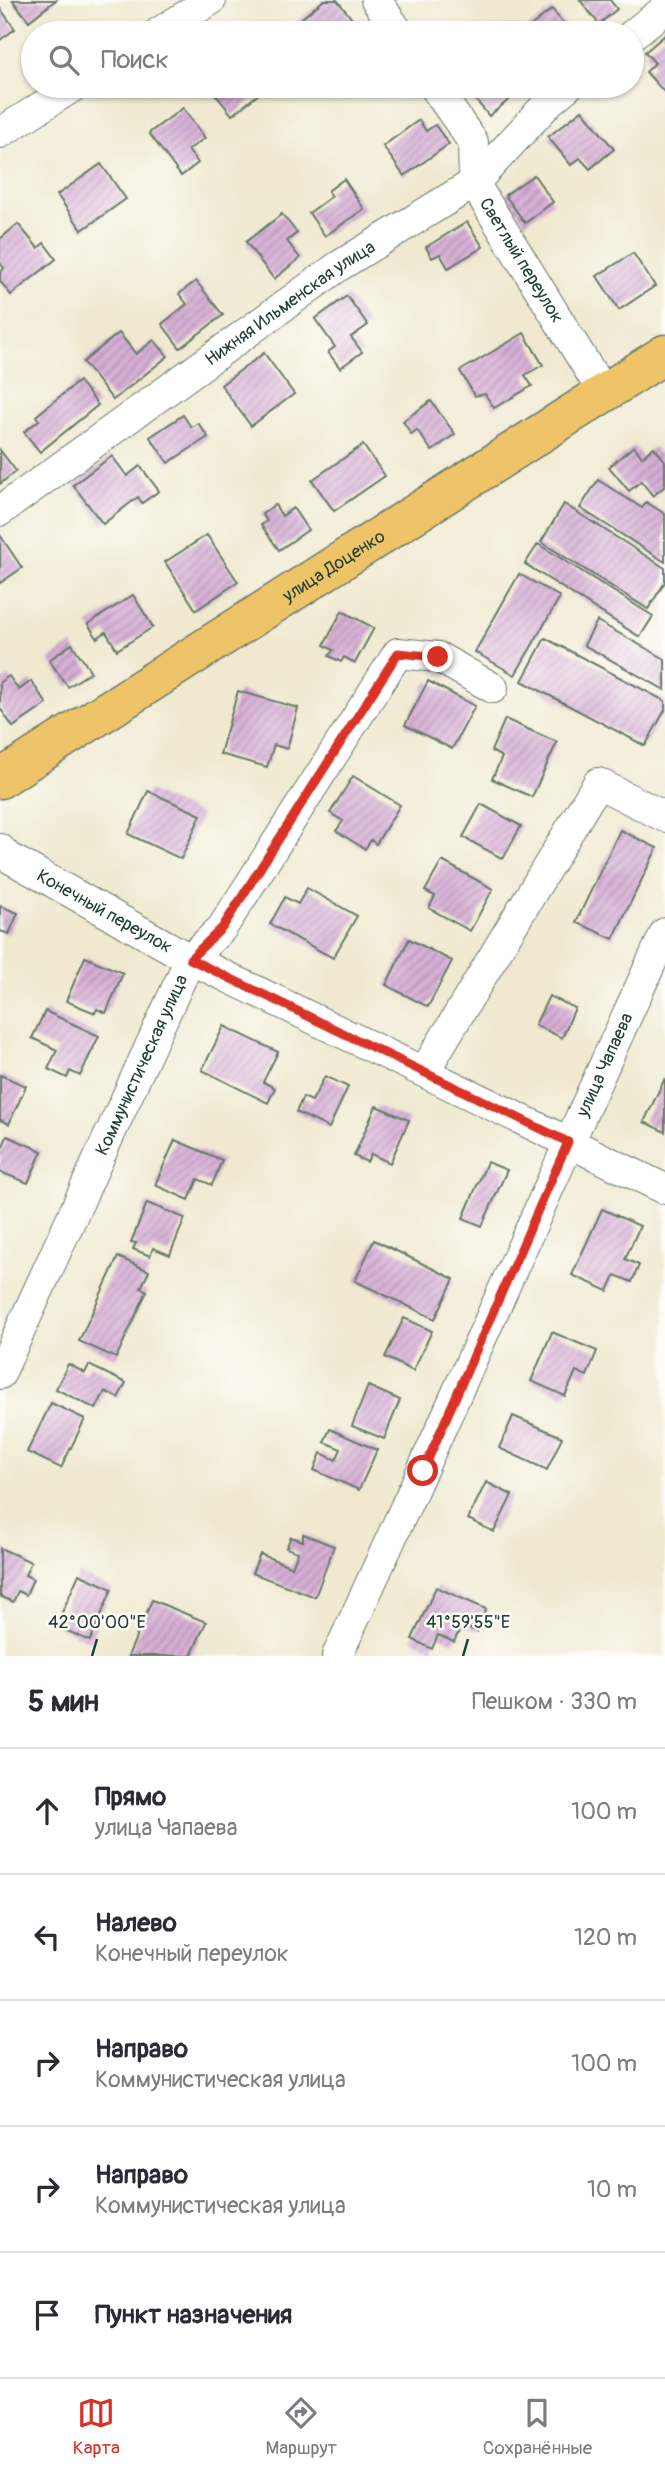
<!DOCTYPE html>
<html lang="ru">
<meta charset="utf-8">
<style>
body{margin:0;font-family:Pangolin,sans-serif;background:#f2f2f3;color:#2b2b33}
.stop{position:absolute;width:21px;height:21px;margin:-16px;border:5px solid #d93025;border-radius:50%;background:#fff}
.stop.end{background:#d93025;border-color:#fff;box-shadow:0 2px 7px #0008}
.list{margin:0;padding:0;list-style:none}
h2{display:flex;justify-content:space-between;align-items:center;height:91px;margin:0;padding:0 28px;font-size:30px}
h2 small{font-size:23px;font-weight:400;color:#7c7c81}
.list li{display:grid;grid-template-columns:46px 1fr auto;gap:21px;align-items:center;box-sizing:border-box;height:126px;padding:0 28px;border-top:2px solid #e1e1e2}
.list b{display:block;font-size:26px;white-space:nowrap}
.list p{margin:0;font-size:23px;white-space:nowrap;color:#7c7c81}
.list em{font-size:23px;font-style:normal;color:#7c7c81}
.icon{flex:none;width:38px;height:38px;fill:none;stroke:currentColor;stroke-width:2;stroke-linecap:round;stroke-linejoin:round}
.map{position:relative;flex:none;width:665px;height:1656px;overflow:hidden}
.search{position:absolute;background:#fff;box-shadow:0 2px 5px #0004;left:21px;right:21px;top:21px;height:77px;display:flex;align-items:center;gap:18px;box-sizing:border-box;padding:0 24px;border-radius:38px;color:#7c7c81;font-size:26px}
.sheet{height:721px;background:#fff}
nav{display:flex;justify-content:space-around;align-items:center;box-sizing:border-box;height:98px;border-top:2px solid #e1e1e2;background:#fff;font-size:19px;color:#7c7c81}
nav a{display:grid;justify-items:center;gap:4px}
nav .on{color:#d93025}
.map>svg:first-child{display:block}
</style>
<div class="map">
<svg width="665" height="1656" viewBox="0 0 665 1656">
<defs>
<pattern id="building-hatch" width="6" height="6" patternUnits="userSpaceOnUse" patternTransform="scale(1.75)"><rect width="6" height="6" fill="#d7afd7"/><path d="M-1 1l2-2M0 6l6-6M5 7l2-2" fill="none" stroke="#ae90af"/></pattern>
</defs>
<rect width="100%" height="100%" fill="#fdfcf7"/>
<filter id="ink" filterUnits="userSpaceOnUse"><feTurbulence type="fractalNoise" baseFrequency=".0143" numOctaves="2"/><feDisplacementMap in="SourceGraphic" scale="14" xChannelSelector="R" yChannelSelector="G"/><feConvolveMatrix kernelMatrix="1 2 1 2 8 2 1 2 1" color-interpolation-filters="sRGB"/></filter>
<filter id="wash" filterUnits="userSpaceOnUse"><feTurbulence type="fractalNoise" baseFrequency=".00686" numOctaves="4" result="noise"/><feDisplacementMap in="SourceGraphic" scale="28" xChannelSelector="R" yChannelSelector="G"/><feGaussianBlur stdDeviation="1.57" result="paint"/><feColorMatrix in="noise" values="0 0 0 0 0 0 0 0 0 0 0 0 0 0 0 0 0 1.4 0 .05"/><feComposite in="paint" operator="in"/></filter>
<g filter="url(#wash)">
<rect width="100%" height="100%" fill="#f0e9d0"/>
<g id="blocks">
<g fill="url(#building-hatch)">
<path d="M12,0H56L29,21Z"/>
<path d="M324,0H337L356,24L344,33H288L286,31Z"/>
<path d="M580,0H610L617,9L599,24Z"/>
<path d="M0,8L15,29L0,40Z"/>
<path d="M552,9L571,33H522Z"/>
<path d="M665,35V93L646,72L655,63L645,52Z"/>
<path d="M209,86H269L232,115Z"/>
<path d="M464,86H526L489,116Z"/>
<path d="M183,108L205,138L188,150L198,163L181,176L149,133Z"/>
<path d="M582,110L614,149L590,169L580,158L571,165L548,137Z"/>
<path d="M419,120L426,131L435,125L449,144L404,176L383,146Z"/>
<path d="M101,164L126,199L82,230L57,195Z"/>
<path d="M534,175L553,202L525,223L505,195Z"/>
<path d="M344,179L364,209L325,236L309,213L332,196L328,191Z"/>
<path d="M282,214L297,233L287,241L300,258L274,279L246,242Z"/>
<path d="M467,222L483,247L448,268L440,254L432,258L426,247Z"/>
<path d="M18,224L38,248L44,243L56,259L11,295L0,281V273L4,268L0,263V239Z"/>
<path d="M633,253L655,286L619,310L597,276Z"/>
<path d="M196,281L223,315L180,348L162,324L187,304L179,294Z"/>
<path d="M347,296L368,325L351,337L362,352L340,368L328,352L335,347L315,319Z"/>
<path d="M119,333L136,354L154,340L168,356L113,400L83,362Z"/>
<path d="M524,333L543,365L525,375L532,386L494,408L485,394L475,396L460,371Z"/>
<path d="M264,353L294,394L251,426L221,385Z"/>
<path d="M79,381L98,405L40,452L24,432L39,420L36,416Z"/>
<path d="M431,401L455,434L432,451L417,430L411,434L403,421Z"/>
<path d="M183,415L191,427L198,423L208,437L168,463L150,437Z"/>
<path d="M363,445L385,476L334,511L312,480Z"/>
<path d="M634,446L642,457L654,447L665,461V486L653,496L641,481L629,491L609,467Z"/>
<path d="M0,450L16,471L0,484Z"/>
<path d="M112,456L127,476L140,466L159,491L142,503L138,497L103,524L73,485Z"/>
<path d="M598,480L642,508L646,502L665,514V562L580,508Z"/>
<path d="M564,504L665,568V582L648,609L541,542Z"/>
<path d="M275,505L282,516L293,508L308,530L279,550L261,525L267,521L262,514Z"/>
<path d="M0,535L22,568L0,583Z"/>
<path d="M207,535L238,582L196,610L165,562Z"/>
<path d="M538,544L653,616L640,637L525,564Z"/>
<path d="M519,574L560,597L515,675L475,652Z"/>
<path d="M133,595L153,627L117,650L106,632L97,638L88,624Z"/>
<path d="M342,611L374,628L355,663L344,657L341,662L329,656L333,650L324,645Z"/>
<path d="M597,621L665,659V690L584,645Z"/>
<path d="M545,638L665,701V710L645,746L522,681Z"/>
<path d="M72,644L91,672L68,687L49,660Z"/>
<path d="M9,676L19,690L31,681L47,704L13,727L0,708V682Z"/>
<path d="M428,681L475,706L452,749L405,725Z"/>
<path d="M238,691L298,708L287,749L274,745L267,767L220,754Z"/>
<path d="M505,719L557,742L532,797L492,779L502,757L491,751Z"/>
<path d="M353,776L400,805L376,844L371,840L365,849L336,831L343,821L330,813Z"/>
<path d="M148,791L201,815L181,859L128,834Z"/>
<path d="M481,804L521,826L503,859L463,837Z"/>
<path d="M620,830L657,848L613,939L576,922Z"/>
<path d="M442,861L493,889L470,931L429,908L435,896L425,891Z"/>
<path d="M307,888L357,916L333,958L270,924L285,897L298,904Z"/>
<path d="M0,906L18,913L9,934L0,931Z"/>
<path d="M409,939L452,961L428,1007L386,985Z"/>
<path d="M85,957L123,973L106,1013L97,1009L95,1013L66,1001Z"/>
<path d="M549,996L575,1008L562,1038L535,1025Z"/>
<path d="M45,1011L99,1036L80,1076L70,1071L67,1078L48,1069L57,1050L32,1038Z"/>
<path d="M224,1026L278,1052L263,1082L275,1088L268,1103L202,1070Z"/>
<path d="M0,1075L26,1086L9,1124L0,1120Z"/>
<path d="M325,1076L348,1087L329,1128L296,1112L303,1097L312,1101Z"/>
<path d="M665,1078V1132L644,1122Z"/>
<path d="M376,1106L409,1120L390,1163L371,1154L367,1162L354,1156Z"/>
<path d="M7,1136L42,1151L28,1183L0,1172V1153Z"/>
<path d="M175,1140L222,1160L212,1185L198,1179L189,1200L155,1185Z"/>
<path d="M487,1162L507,1170L482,1226L463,1218Z"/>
<path d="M147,1203L185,1218L170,1255L153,1248L150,1256L133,1249L136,1243L131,1242Z"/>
<path d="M602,1209L640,1226L625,1259L639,1265L632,1282L615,1275L608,1291L572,1275Z"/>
<path d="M374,1240L454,1279L435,1319L355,1281Z"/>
<path d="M118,1257L149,1271L141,1288L147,1291L116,1358L79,1341Z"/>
<path d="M404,1318L432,1331L413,1371L385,1357Z"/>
<path d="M552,1332L597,1351L587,1376L576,1371L565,1396L531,1381Z"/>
<path d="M68,1364L85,1373L89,1365L126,1383L118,1398L105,1391L96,1409L56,1389Z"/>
<path d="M368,1386L400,1400L384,1439L352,1426Z"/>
<path d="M51,1403L85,1419L61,1468L27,1452Z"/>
<path d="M513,1416L562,1437L547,1470L499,1448Z"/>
<path d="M330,1429L377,1450L359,1490L314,1470L321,1453L336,1460L341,1449L324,1442Z"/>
<path d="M486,1482L512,1495L494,1532L468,1519Z"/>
<path d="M303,1534L334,1546L315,1597L252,1573L260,1554L292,1567L298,1552L286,1548L291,1537L303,1541Z"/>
<path d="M0,1548L31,1562L25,1575L33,1579L26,1595L18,1591L13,1602L0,1596Z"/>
<path d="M79,1574L112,1589L90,1641L56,1626Z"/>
<path d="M436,1587L486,1609L477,1632L462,1625L454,1642L438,1635L432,1649L412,1639Z"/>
<path d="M152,1600L206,1622L191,1656H128Z"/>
</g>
</g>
</g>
<g filter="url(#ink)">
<use href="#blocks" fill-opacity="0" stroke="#68796b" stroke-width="2"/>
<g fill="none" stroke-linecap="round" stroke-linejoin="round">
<g stroke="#68796b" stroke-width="32">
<g id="minor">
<path d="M376,0L399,33"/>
<path d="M158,33L211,0"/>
<path d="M632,35L665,9"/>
<path id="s1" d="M434,86L473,142L474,183L604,394"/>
<path d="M0,133L74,86"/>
<path id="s2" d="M0,511L339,266L474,183L550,101L568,86"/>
<path id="s3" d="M0,849L8,857L190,959L665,1189"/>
<path d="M424,1072L598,783L665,817"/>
<path id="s4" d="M0,1374L190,959L222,928L398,653L438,657L493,688"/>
<path id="s5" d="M337,1656C449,1416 553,1173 665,933"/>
</g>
</g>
<g stroke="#68796b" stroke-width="41">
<g id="major">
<path id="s6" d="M0,779L665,354"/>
</g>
</g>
<use href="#minor" stroke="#fff" stroke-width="30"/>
<use href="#major" stroke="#efc469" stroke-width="38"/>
</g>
</g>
<g fill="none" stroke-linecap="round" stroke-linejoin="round" filter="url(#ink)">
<path stroke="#d93025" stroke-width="9" d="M423,1471L568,1142L190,959L222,928L398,653L438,657"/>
</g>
<path fill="none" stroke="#1f3d34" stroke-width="2.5" d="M92,1656L97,1639M463,1656L468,1639"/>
<g text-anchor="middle" stroke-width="5" stroke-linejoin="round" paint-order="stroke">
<g font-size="18" fill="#1f3d34" stroke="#fdfcf7">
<text dy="6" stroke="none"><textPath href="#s1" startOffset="200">Светлый переулок</textPath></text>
<text dy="6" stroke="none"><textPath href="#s2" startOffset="357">Нижняя Ильменская улица</textPath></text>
<text dy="6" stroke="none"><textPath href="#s6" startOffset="396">улица Доценко</textPath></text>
<text dy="6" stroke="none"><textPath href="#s3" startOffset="122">Конечный переулок</textPath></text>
<text dy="6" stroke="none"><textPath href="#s5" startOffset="649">улица Чапаева</textPath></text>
<text dy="6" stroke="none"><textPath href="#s4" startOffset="340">Коммунистическая улица</textPath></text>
</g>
</g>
<g font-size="18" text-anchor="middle" fill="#1f3d34" stroke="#fdfcf7" stroke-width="5" stroke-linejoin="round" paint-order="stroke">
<text x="97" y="1628">42°00'00"E</text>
<text x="468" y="1628">41°59'55"E</text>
</g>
</svg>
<div class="stop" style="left:423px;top:1471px"></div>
<div class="stop end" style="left:438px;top:657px"></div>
<div class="search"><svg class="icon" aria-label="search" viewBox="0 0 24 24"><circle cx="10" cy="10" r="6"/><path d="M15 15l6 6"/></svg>Поиск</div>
</div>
<section class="sheet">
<h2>5 мин<small>Пешком · 330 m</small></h2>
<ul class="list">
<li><svg class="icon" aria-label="ahead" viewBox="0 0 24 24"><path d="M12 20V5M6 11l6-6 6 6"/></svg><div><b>Прямо</b><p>улица Чапаева</p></div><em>100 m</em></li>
<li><svg class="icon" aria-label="left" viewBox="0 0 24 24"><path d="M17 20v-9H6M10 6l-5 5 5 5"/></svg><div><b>Налево</b><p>Конечный переулок</p></div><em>120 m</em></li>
<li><svg class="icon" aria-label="right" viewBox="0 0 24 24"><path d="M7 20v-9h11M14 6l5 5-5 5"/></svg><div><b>Направо</b><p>Коммунистическая улица</p></div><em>100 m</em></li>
<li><svg class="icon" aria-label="right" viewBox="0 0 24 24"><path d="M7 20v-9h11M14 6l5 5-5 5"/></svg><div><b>Направо</b><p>Коммунистическая улица</p></div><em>10 m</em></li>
<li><svg class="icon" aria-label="arrive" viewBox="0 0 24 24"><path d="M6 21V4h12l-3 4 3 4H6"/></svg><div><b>Пункт назначения</b></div></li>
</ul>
</section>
<nav>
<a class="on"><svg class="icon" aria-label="map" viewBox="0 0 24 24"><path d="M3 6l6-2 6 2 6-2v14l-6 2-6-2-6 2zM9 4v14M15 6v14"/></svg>Карта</a>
<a><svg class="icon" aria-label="directions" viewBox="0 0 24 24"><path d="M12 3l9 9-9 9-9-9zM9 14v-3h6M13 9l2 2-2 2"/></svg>Маршрут</a>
<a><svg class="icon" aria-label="saved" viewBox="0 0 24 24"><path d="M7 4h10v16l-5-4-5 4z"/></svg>Сохранённые</a>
</nav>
